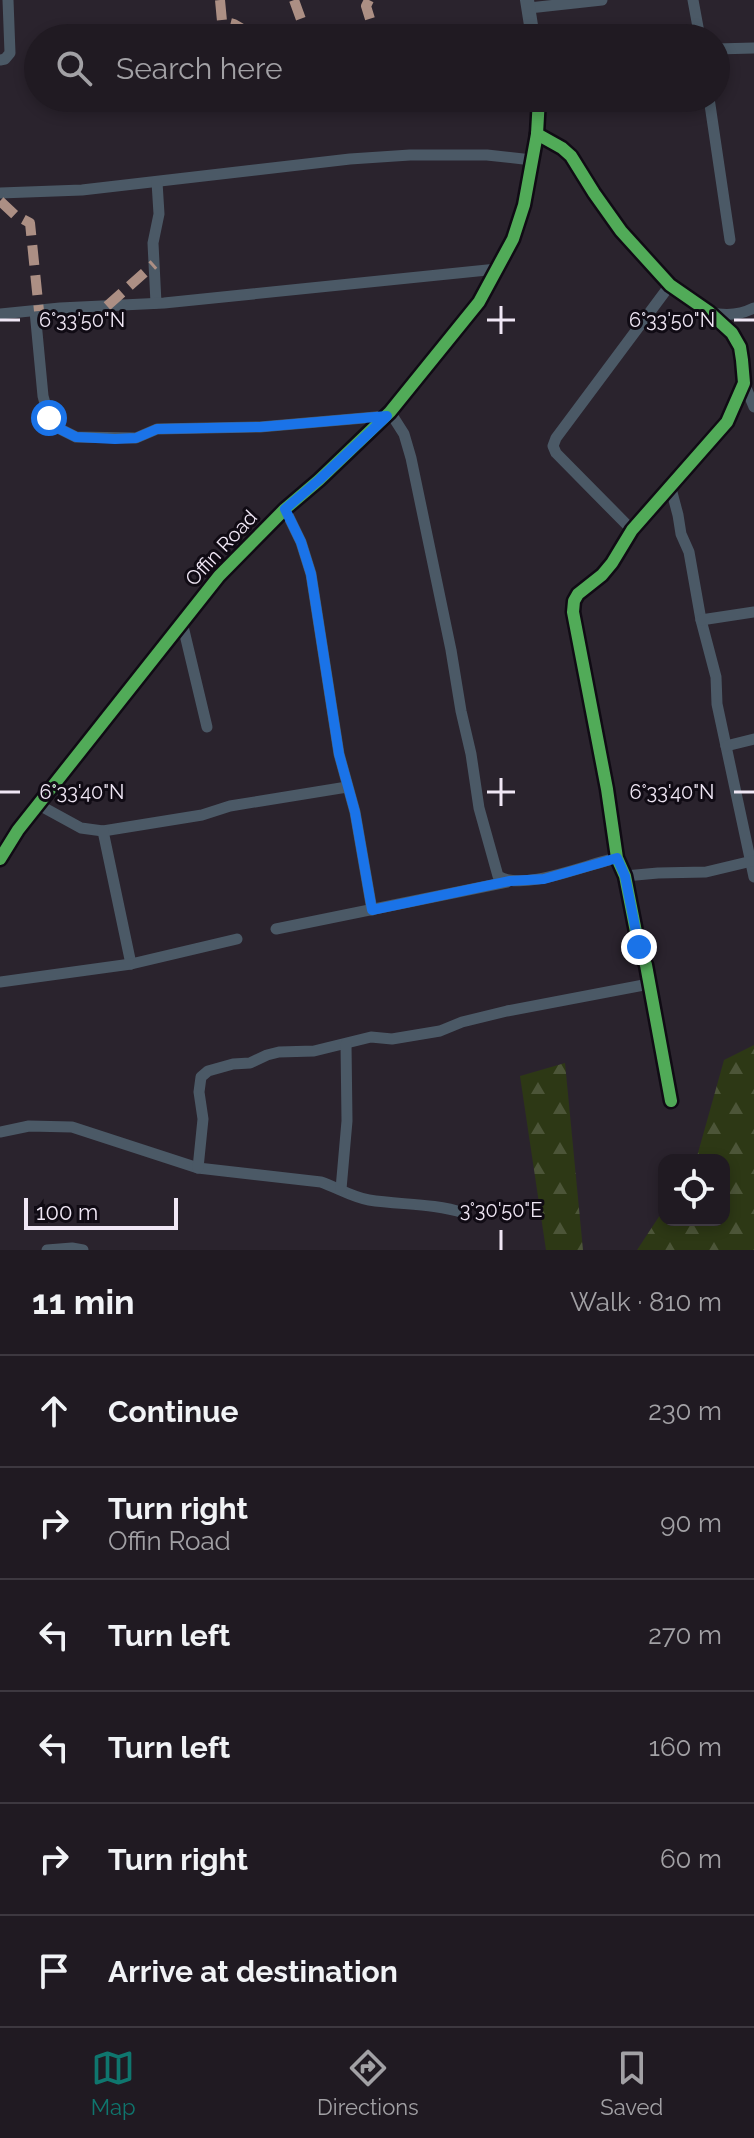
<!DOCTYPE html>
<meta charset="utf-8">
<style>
body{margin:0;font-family:Raleway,sans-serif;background:#28232a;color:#f1f3f6}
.controls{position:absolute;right:24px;bottom:24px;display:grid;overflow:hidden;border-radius:16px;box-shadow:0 4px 12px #0003}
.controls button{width:72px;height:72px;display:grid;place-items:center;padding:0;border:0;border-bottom:2px solid #3d3840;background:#201a22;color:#f1f3f6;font:40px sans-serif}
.scale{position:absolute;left:24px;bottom:20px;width:154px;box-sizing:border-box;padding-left:8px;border:4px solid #f0e7f5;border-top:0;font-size:22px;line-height:28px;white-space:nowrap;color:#f0e7f5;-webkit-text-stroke:6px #100b14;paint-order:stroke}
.stop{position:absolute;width:24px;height:24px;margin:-18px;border:6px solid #1a73e8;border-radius:50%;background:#fff}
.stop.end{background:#1a73e8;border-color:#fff;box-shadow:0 2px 8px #0008}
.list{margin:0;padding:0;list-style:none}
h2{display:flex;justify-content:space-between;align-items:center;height:104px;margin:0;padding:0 32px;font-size:34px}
h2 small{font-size:26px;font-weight:400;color:#a2a1a5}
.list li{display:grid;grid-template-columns:52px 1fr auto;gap:24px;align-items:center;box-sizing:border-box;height:112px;padding:0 32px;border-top:2px solid #3d3840}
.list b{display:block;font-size:30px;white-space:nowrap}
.list p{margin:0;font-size:26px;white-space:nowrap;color:#a2a1a5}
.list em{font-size:26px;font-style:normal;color:#a2a1a5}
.icon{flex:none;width:44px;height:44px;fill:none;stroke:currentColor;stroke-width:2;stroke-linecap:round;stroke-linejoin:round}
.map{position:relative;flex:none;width:754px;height:1250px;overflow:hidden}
.search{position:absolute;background:#201a22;box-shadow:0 4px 12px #0003;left:24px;right:24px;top:24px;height:88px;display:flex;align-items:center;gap:20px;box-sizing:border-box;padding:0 28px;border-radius:44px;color:#a2a1a5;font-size:30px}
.sheet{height:776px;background:#201a22}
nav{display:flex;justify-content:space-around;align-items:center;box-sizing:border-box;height:112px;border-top:2px solid #3d3840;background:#201a22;font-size:22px;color:#a2a1a5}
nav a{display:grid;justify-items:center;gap:4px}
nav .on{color:#0f766e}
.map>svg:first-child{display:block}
</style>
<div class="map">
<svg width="754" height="1250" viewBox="0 0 754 1250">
<defs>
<pattern id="forest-firs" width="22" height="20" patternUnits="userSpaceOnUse" patternTransform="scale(2)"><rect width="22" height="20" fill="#2d3815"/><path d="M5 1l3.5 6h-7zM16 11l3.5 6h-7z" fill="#4c5538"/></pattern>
</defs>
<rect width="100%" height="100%" fill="#2a232d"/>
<g fill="url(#forest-firs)">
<path d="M754,1045V1250H637L664,1209V1220H724V1160H696L724,1060Z"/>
<path d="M565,1063L583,1250H546L520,1076Z"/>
</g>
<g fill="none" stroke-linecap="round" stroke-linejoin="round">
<g stroke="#4b5966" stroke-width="11">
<path d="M693,0L700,38"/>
<path d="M529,8L602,0"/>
<path d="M716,49L754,48"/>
<path d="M0,60L5,59L10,53L8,0"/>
<path d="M709,98L730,240"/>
<path d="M537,134L562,148L571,156L594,193L621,231L670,285L709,312L732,333L740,347L742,360L744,383L727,422L632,530L612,563L602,575L578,594L574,601L573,612L607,789L617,858L625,876L639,947L646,965L671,1101"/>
<path d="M0,193L82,190L350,159L410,155H487L532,160"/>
<path d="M156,303L153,243L159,214L157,182"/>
<path d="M35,311L43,396L49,418L58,428L76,437L136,438L157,429L260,427L387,416"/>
<path d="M709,312C724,316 740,315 754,308"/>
<path d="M0,314L60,308L164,303L497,269"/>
<path d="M744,383L754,407"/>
<path d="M390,412L404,434L411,458L451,650L461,711L471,754L479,808L498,876C523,892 587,864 617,858"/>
<path d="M670,485L678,515L681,534L689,552L701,620L716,677L717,704L754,877"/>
<path d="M285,509L301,542L311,574L339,754L355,812L372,910"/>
<path d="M632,530L556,453L553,446L556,438L670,285"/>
<path d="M701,620L754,612"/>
<path d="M182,622L207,727"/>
<path d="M726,746L754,739"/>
<path d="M39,805L81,828L103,831L202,815L230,806L347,787"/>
<path d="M103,831L131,964"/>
<path d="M625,876L658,873L706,872L752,861"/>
<path d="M276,929L507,882"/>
<path d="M0,982L131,964L237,939"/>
<path d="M0,1132L29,1126L72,1127L198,1168L321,1182C338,1188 352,1197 369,1200C401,1205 433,1203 464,1213"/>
<path d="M198,1168L203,1119L199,1092L201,1077L208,1071L233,1064L250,1063L267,1055L279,1052L314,1051L371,1037L392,1039L440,1031L462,1022L507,1011L649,984"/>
<path d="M341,1189L347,1121L346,1044"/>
<path d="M47,1250L72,1248L83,1250"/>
</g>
<g stroke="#4b5966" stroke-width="14">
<path d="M527,0L533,38"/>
<path d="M0,859L18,830L219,576L285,509L319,480L390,412L479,302L513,239L524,205L537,134L539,98"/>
</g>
<g stroke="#ac8f84" stroke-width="10" stroke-dasharray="20 10" stroke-linecap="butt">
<path d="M220,0L222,21L234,24L258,38"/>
<path d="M294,0L303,25L304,38"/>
<path d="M369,0L366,6L376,38"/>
<path d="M514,38L532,29"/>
<path d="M0,201L15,215L30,223L39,311"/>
<path d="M107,306L154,264"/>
</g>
<g stroke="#100b14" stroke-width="17">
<g id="cycleway">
<path d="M537,134L562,148L571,156L594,193L621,231L670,285L709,312L732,333L740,347L742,360L744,383L727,422L632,530L612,563L602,575L578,594L574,601L573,612L607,789L617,858L625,876L639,947L646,965L671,1101"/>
<path d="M0,859L18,830L219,576L285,509L319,480L390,412L479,302L513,239L524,205L537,134L539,98"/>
</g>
</g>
<use href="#cycleway" stroke="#51ab58" stroke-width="12"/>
</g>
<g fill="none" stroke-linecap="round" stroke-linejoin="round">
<path stroke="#1a73e8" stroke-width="10" d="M49,418L58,428L76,437L115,439L136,438L157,429L260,427L387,416L319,480L285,509L301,542L311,574L339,754L355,812L372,910L510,881L544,879L617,858L625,876L639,947"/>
</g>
<path fill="none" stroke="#f0e7f5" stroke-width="3" d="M501,306V334M0,320H20M487,320H515M734,320H754M501,778V806M0,792H20M487,792H515M734,792H754M501,1230V1250"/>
<g text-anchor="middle" stroke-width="6" stroke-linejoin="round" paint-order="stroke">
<g font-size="20" fill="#f0e7f5" stroke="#100b14">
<text transform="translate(221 548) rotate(-47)" y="7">Offin Road</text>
</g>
</g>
<g font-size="20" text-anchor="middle" fill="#f0e7f5" stroke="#100b14" stroke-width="6" stroke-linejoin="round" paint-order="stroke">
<text x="82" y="327">6°33'50"N</text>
<text x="672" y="327">6°33'50"N</text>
<text x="82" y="799">6°33'40"N</text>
<text x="672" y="799">6°33'40"N</text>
<text x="501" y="1217">3°30'50"E</text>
</g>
</svg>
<div class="controls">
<button><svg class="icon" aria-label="locate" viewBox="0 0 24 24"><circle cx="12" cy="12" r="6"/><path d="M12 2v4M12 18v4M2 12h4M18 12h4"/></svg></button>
</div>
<div class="scale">100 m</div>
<div class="stop" style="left:49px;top:418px"></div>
<div class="stop end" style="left:639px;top:947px"></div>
<div class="search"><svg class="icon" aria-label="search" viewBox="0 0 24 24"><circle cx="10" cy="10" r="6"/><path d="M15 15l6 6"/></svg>Search here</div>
</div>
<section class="sheet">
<h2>11 min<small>Walk · 810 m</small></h2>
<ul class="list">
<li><svg class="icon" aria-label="ahead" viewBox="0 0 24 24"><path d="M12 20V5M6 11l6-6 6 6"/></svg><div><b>Continue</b></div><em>230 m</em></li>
<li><svg class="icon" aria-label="right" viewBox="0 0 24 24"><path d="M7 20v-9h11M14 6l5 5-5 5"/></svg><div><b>Turn right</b><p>Offin Road</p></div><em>90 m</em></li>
<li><svg class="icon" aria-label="left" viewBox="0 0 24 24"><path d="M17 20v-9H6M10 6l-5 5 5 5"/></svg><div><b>Turn left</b></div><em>270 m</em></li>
<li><svg class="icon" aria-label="left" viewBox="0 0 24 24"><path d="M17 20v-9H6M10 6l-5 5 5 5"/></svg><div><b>Turn left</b></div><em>160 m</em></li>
<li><svg class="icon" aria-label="right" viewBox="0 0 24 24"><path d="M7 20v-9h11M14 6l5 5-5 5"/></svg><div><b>Turn right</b></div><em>60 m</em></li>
<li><svg class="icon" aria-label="arrive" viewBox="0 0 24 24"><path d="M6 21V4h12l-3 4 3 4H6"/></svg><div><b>Arrive at destination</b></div></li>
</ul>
</section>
<nav>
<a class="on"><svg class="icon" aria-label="map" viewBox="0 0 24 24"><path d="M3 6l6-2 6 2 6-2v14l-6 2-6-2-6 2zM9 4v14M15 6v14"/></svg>Map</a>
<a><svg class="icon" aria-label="directions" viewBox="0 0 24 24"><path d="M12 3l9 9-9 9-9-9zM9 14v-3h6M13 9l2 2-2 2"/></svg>Directions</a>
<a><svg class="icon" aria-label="saved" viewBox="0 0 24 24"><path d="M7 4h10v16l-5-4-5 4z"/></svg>Saved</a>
</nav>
